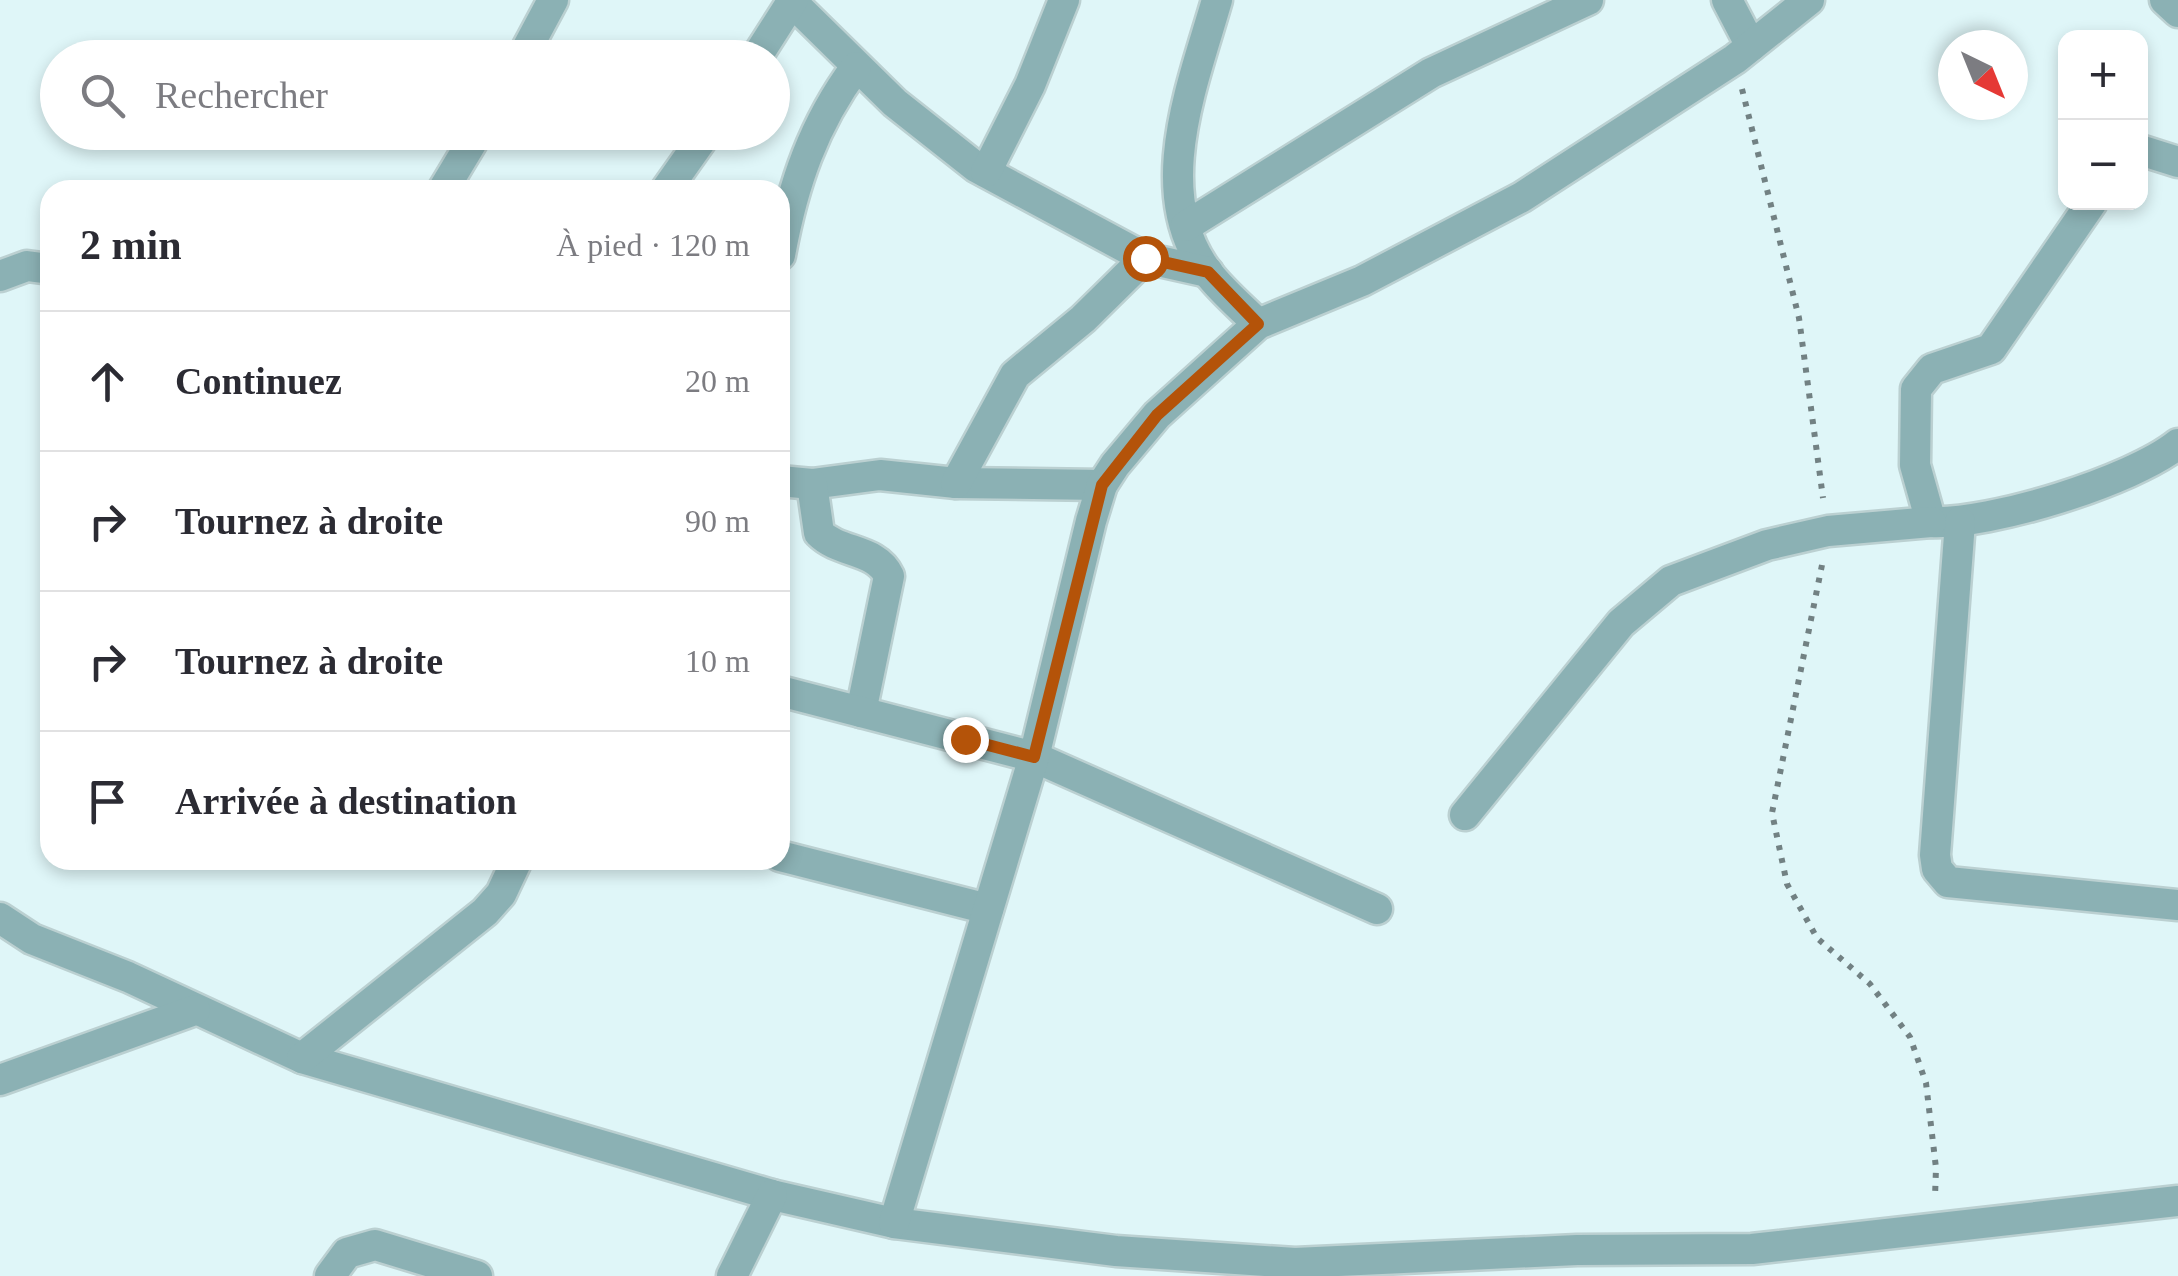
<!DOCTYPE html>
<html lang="fr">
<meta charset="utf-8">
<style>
body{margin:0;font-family:"Times New Roman",serif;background:#f7f7f7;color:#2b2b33}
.controls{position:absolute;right:30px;top:30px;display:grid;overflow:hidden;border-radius:20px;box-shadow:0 5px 15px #0003}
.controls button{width:90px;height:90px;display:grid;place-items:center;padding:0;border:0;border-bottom:2px solid #e1e1e2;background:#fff;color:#2b2b33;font:50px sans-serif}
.compass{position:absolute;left:1938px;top:30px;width:90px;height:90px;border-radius:50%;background:#fff;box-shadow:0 5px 15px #0003;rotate:137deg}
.stop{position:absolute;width:30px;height:30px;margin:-22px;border:8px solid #b45309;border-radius:50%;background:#fff}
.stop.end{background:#b45309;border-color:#fff;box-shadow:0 2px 10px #0008}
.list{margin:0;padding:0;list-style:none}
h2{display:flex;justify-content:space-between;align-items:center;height:130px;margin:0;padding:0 40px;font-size:42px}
h2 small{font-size:32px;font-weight:400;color:#7c7c81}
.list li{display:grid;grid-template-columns:65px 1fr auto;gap:30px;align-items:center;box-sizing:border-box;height:140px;padding:0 40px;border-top:2px solid #e1e1e2}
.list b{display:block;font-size:38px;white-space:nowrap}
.list em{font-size:32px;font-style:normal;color:#7c7c81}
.icon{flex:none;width:55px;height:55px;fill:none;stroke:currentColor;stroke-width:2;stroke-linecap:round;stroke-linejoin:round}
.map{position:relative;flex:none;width:2178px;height:1276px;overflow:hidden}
.search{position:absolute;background:#fff;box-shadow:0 5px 15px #0003;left:40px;top:40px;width:750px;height:110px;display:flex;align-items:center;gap:25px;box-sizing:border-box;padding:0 35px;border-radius:55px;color:#7c7c81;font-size:38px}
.panel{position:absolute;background:#fff;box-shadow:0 5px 15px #0003;left:40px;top:180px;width:750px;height:690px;border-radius:30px}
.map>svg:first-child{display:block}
</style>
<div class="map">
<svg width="2178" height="1276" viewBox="0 0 2178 1276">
<rect width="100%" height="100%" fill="#dff6f8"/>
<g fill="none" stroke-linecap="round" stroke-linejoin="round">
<g stroke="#bbd0d1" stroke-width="35">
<g id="minor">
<path d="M1217,0C1193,84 1147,195 1209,274C1223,292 1242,308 1258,324"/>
<path d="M1727,0L1751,46"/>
<path d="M2165,0L2178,12"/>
<path d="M792,2L895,103L976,167L1145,258L1208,272"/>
<path d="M522,58L553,0"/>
<path d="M756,58L793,0"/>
<path d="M2140,150L2178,162"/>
<path d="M986,172L1030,85L1064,0"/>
<path d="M443,190L478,132"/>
<path d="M666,190L707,132"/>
<path d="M2092,202L1991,349L1932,369L1916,389L1915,465L1931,522C1990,525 2132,481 2178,444"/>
<path d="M1186,226L1431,73L1588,0"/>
<path d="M780,255C793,184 813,125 856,67"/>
<path d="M0,276L27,266L50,269"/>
<path d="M780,481L812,484L880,475L956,483L1102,485"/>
<path d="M956,483L1015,375L1083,319L1145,258"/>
<path d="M812,484L819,533C840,554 876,548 889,576L861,712"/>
<path d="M1960,522L1935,855L1937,869L1948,882L2178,905"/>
<path d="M780,691L1034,757L1377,909"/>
<path d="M1465,815L1621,623L1671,581L1767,545L1828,531L1931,522"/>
<path d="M780,856L988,909"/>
<path d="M0,918L32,939L128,977L302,1058L772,1195L894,1223L1116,1251L1295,1263L1577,1250L1752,1249L2178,1201"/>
<path d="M302,1058L485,912L501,894L517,860"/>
<path d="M0,1080L195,1010"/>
<path d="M894,1223L1034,757L1091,521L1102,485L1115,465L1157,415L1258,324L1362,281L1522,197L1735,59L1809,0"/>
<path d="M330,1276L347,1253L375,1245L477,1276"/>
<path d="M732,1276L772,1195"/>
</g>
</g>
<g stroke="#728183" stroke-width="6" stroke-dasharray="5 8" stroke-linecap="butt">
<path d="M1742,89L1799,318L1823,498"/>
<path d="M1822,565L1772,813L1787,884L1817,938L1870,984L1910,1037L1926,1083L1936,1168L1935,1197"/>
</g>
<use href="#minor" stroke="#8bb1b4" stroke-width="30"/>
</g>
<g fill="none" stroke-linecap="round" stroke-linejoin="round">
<path stroke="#b45309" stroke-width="12" d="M965,739L1034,757L1102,485L1157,415L1258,324L1208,272L1145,258"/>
</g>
</svg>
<div class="controls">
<button>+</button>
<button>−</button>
</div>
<svg class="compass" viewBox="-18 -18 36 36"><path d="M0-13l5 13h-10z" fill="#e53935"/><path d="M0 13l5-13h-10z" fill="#7c7c81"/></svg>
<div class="stop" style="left:1145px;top:258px"></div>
<div class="stop end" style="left:965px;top:739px"></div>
<div class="search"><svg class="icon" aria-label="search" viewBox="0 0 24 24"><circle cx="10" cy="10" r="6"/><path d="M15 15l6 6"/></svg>Rechercher</div>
<section class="panel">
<h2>2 min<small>À pied · 120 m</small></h2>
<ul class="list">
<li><svg class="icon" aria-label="ahead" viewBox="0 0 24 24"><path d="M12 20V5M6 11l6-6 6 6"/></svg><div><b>Continuez</b></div><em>20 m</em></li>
<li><svg class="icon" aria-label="right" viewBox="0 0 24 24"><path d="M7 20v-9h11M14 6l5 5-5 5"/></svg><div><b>Tournez à droite</b></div><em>90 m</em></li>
<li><svg class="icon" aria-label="right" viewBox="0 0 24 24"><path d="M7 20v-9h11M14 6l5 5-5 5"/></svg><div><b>Tournez à droite</b></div><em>10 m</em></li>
<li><svg class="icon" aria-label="arrive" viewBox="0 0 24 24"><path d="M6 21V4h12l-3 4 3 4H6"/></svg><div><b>Arrivée à destination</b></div></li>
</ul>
</section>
</div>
